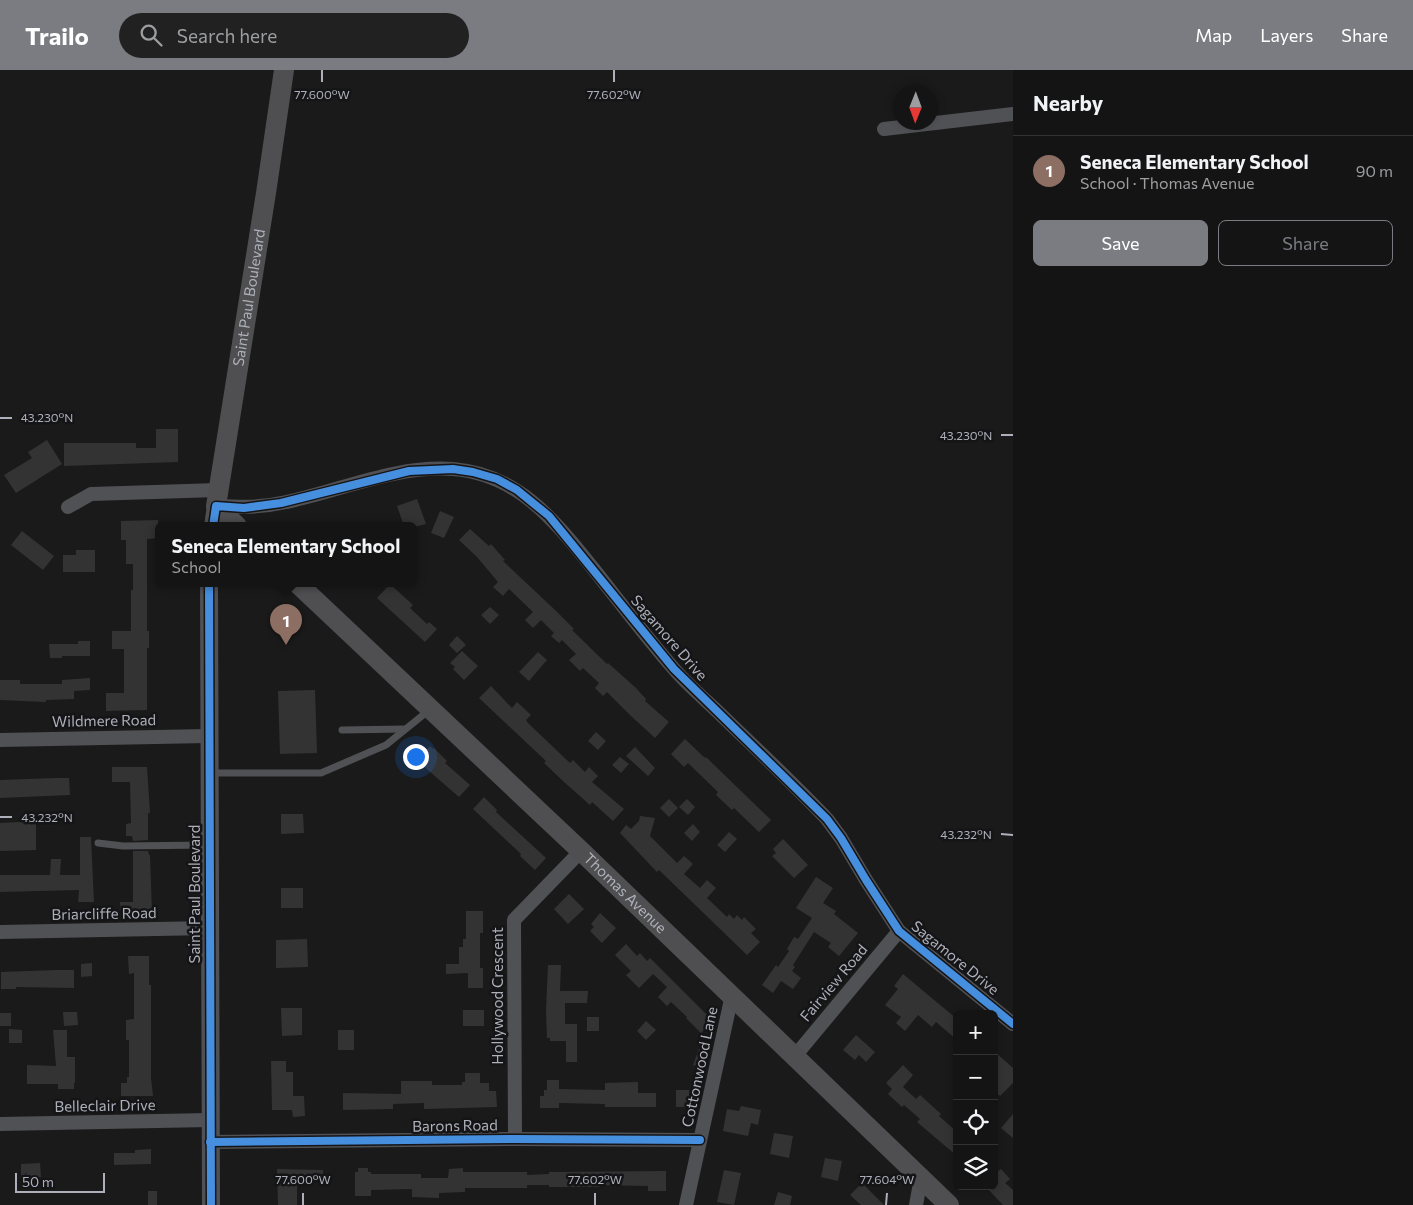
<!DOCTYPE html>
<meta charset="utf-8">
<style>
body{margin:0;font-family:Commissioner,sans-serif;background:#212122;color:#f1f3f6}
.controls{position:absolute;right:15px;bottom:15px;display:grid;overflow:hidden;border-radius:8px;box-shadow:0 2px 8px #0003}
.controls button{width:45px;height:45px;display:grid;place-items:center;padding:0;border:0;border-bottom:1px solid #333334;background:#141414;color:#f1f3f6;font:25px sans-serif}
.compass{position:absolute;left:893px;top:15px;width:45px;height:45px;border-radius:50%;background:#141414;box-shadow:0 2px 8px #0003;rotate:181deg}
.scale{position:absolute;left:15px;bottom:12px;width:90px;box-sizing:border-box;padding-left:5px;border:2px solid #adb0ba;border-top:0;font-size:14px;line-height:18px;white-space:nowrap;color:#adb0ba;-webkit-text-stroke:4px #151416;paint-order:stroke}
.you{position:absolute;left:415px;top:686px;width:18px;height:18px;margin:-12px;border:4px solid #fff;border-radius:50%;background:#1a73e8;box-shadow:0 0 0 8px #1a73e833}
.badge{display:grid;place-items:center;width:32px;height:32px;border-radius:50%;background:#7a7c82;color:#fff;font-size:16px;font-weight:700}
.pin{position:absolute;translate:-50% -41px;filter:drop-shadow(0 1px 2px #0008)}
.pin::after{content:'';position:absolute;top:26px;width:18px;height:15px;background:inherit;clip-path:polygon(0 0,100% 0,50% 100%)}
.popup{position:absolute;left:155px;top:452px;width:262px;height:65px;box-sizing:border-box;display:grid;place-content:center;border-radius:8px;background:#141414;filter:drop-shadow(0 1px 4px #0005);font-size:16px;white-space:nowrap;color:#9d9ea0}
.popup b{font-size:19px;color:#f1f3f6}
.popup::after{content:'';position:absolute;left:50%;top:100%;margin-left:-10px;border:10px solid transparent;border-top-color:#141414}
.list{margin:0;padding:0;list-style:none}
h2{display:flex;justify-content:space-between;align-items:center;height:65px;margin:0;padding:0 20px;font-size:21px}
h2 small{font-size:16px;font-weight:400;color:#9d9ea0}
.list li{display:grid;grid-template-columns:32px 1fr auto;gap:15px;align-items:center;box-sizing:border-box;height:70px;padding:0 20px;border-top:1px solid #333334}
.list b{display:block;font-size:19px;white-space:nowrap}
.list p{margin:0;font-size:16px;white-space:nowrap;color:#9d9ea0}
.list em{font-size:16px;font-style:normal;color:#9d9ea0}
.actions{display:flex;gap:10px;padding:15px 20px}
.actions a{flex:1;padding:11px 0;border:1px solid #7a7c82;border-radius:8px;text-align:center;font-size:18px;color:#7a7c82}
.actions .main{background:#7a7c82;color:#fff}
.icon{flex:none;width:28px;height:28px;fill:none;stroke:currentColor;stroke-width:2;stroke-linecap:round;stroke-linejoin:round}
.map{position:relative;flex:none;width:1013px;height:1135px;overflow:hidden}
header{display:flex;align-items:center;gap:30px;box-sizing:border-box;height:70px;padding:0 25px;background:#7a7c82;color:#fff}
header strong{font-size:24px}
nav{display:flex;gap:28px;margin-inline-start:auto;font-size:18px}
.search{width:350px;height:45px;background:#212122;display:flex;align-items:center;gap:12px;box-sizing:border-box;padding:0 18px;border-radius:28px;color:#9d9ea0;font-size:19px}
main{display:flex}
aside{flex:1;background:#141414}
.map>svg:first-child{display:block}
</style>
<header>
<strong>Trailo</strong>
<div class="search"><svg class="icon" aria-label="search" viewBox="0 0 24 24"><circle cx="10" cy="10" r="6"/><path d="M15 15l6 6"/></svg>Search here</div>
<nav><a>Map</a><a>Layers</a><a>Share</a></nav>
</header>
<main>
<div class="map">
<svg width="1013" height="1135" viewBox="0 0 1013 1135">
<rect width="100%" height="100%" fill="#1a1a1a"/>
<g fill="#333334">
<path d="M156,359H178V392L64,396V373H136V378H156Z"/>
<path d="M47,370L62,394L16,423L4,405L32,388L28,382Z"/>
<path d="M417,429L426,454L418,456H404L397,436Z"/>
<path d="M440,441L454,447L444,468L431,463Z"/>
<path d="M158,450V468L147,469V561H149V578H147V640L106,641V623H124V579H112V561H131V520H133V494H126V470H121V451Z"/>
<path d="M470,459L489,476L491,474L505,490L503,491L554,539L574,559L572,560L607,594L608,593L636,618L646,629L645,631L669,652L655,668L630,645L607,622L603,626L595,618L599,613L583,598L580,601L569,590L576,584L562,570L559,573L551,566L554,563L541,550L533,558L525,550L533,542L509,519L503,526L493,517L498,512L477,487L459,470Z"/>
<path d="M22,461L54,486L43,500L11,475Z"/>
<path d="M76,480H95V502H63V485H76Z"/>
<path d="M390,514L413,535L410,538L427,554L429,552L437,559L425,572L377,528Z"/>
<path d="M490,537L499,545L490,554L481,545Z"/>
<path d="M457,566L466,575L457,583L449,575Z"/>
<path d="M78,571H90V586H62V588H50L49,574H78Z"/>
<path d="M462,581L478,596L464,610L453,599L455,597L450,593Z"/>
<path d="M538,582L547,590L529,611L519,602Z"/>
<path d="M90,608V620L74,621V629L46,630V632L0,630V610H20V614H62V610Z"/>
<path d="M491,616L512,638L517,632L531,645L526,650L528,653L570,693L573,690L585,702L589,697L598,706L592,712L624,739L613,751L592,732L590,735L564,712L544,693L546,691L479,628Z"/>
<path d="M315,620L317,683L280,684L278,621Z"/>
<path d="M596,662L606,671L598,680L588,671Z"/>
<path d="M685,669L705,688L706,687L771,750L759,762L734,738L732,740L716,725L718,722L688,693L684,697L671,684Z"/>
<path d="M430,676L433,679L434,678L447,691L445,693L470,715L459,727L421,694L427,687L423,683Z"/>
<path d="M635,677L655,698L648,706L626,686Z"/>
<path d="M620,687L629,694L621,703L612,695Z"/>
<path d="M112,697H147L150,743H148V770L133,771L132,766H126V754L131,753L130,712H112Z"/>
<path d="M55,708H69L70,725L0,728V710Z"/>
<path d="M484,727L497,740L496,742L546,788L535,800L520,786L521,784L473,739Z"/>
<path d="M669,729L678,738L669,747L660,738Z"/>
<path d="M687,729L695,737L688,745L679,737Z"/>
<path d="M281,744H303L304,763L281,764Z"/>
<path d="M640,746L655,748L650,766L677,793L684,786L693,794L684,804L700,818L707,810L716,818L707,828L727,847L729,844L734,849L737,845L742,850L744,847L756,859L751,863L760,872L747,885L659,800L657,802L620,763L626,755L631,759L639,751Z"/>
<path d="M19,752H36V780L0,781V753Z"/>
<path d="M693,754L700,762L692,771L684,763Z"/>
<path d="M729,762L737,769L725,782L717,775Z"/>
<path d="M80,767H91L94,832H78L79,820L0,822V805H50L51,789H61L60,805H80Z"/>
<path d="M783,769L808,795L794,808L772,786L776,783L773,779Z"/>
<path d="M133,781H148L149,785H150L152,843L121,844L120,832H133Z"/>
<path d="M816,807L833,818L823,833L836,841L834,844L858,863L839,886L828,877L831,873L814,862L793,895L795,897L792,901L801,908L793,919L781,911L773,923L762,915L776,895L778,897L789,881L787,879L794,867L798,869L812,848L796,838Z"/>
<rect x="281" y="818" width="22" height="20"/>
<path d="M569,824L584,839L568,854L554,839Z"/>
<path d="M466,841H483V863H480V898H483V918H468V903L446,904V894H459V877H463V869H466Z"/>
<path d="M600,843L616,858L602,873L590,861L594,857L591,854Z"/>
<path d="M307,869L308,897L276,898V870Z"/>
<path d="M626,874L637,886L640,883L647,891L650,888L710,948V949L712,951L701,963L686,948L687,947L671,932L667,936L658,927L667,917L653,904L639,918L626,905L631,901L615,885Z"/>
<path d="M128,886H149V915H151V1008L153,1026H121V1013H127V1007H129V970H126V950L134,949V903L129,904Z"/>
<path d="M92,893V906L81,907V894Z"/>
<path d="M548,895H561L560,921H588L587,933H565V954H577V992H566V971H550V968H547L546,940Z"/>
<path d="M57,900H74V918L16,917V919H1V902Z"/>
<path d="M903,904L957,949V970L936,952L932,957L918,945L905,961L896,953L901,947L885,935L898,919L894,916Z"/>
<path d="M281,938H302V965L282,966Z"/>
<rect x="463" y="940" width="21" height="16"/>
<path d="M63,942H77L78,955L64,956Z"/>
<rect x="0" y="943" width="11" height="13"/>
<rect x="587" y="947" width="12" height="14"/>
<path d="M646,951L656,960L646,970L637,961Z"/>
<path d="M9,959L22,960V973H9Z"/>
<path d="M53,960H67V987H75V1013H74V1019H58V1014H27V995L56,996Z"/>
<rect x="338" y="960" width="16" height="20"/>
<path d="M856,965L875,982L866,992L859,985L855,990L843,980Z"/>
<path d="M699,979L709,983L704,998L693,995Z"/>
<path d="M994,981L1013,998V1013L1000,1026L994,1021Z"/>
<path d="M271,991H286V1002H293V1026H304L305,1046L293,1047L292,1040H272Z"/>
<path d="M903,995L913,1005L903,1017L916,1029L920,1025L941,1044L939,1046L957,1062V1086L917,1052L920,1049L904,1035L902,1037L888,1024L892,1019L886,1013Z"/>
<path d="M465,1003H480V1013H489V1021H496L497,1037L424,1039V1033L393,1034V1039L343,1040V1023L401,1024V1011H432V1015H462V1012H465Z"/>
<path d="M547,1010H559V1019L605,1020V1013L638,1012V1023H656V1037H605V1034L559,1033V1038H540V1026H544V1020H547Z"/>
<rect x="676" y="1020" width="13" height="17"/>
<path d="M741,1036L761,1040L758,1055L751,1053L748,1066L723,1061L727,1039L739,1041Z"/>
<path d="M1013,1044V1068L1001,1058Z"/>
<path d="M774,1063L793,1066L789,1088L770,1084Z"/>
<path d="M151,1079V1094L114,1095V1083H135V1080Z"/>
<path d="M825,1088L842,1091L838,1111L821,1107Z"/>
<path d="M40,1093L41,1107H34V1109L21,1110V1094Z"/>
<path d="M358,1098H368V1102H371V1104H421V1108H448L449,1099L463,1098V1102H527V1105L549,1104V1102L666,1101V1121H648V1116L600,1115V1117H549V1115H527V1118H465V1122L439,1123V1128L412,1127V1119L371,1120V1126H355V1102H358Z"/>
<path d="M277,1099L323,1100V1112H306V1114H297V1135H278Z"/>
<path d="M1001,1099L1010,1109L1005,1113L1013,1120V1135H1003L985,1116H994V1104Z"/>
<path d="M724,1100L741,1103L734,1135L717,1132Z"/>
<path d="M862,1113L884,1135H861L850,1125Z"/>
<rect x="148" y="1121" width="9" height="14"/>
<path d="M778,1122L792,1126L790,1135H774Z"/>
</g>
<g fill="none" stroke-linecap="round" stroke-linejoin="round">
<g stroke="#505154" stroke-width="7">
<path d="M342,660L405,659"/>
<path d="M210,703H321L386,675L428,641"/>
<path d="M98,773L123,776L208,775"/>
</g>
<g stroke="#505154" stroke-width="14">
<path d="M884,59L1013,44"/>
<path d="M216,436C238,437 259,438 281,433C338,422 393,395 453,399C518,404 554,450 592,497C619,531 645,566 674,599C686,613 701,626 715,639C752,675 791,711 827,749L841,768L866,810L899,861L1013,954"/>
<path d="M68,437L91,424L218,420"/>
<path d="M0,670L208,666"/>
<path d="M0,862L209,858"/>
<path d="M795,986L899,861"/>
<path d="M0,1054L210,1050"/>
<path d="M515,1069L514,850L581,781"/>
<path d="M210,1072L515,1069L700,1070"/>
<path d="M686,1135L732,925"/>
<path d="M916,1135L921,1108"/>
</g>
<g stroke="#505154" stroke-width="18">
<path d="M213,456L216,436"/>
<path d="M209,514L211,1135"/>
</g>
<g stroke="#4f4f51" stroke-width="20">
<path id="s1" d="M237,456L216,436L266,123L284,0"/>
<path id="s2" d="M298,514L581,781L949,1135"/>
</g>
<g stroke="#151416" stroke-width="11">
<g id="cycleway">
<path d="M213,456L216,436L244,438L281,433L409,401L453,399L473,402L497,409L517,420L549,446L674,599L827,749L841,768L866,810L899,861L1013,954"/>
<path d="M209,514L211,1135"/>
<path d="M210,1072L515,1069L700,1070"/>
</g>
</g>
<use href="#cycleway" stroke="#468fdf" stroke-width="8"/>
</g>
<path fill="none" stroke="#adb0ba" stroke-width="2" d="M322,12V0M614,12V0M0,348H12M1001,365H1013M0,747H12M1001,764L1013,765M303,1135V1123M595,1135V1123M886,1135L887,1123"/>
<g text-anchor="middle" stroke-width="5" stroke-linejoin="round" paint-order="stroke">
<g font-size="15" fill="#adb0ba" stroke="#151416">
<text dy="5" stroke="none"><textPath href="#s1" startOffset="240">Saint Paul Boulevard</textPath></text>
<text transform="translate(669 568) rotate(49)" y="5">Sagamore Drive</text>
<text transform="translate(104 651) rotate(-1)" y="5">Wildmere Road</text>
<text dy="5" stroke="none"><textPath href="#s2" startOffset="450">Thomas Avenue</textPath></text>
<text transform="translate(195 824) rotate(-90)" y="5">Saint Paul Boulevard</text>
<text transform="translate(104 844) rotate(-1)" y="5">Briarcliffe Road</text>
<text transform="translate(955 888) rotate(39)" y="5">Sagamore Drive</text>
<text transform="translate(834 913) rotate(-50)" y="5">Fairview Road</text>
<text transform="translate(498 926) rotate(-90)" y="5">Hollywood Crescent</text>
<text transform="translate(700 997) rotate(-78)" y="5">Cottonwood Lane</text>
<text transform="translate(105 1036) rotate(-1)" y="5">Belleclair Drive</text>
<text transform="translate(455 1056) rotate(-1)" y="5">Barons Road</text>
</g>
</g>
<g font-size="12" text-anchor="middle" fill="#adb0ba" stroke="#151416" stroke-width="5" stroke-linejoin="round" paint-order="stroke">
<text x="322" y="29">77.600°W</text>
<text x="614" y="29">77.602°W</text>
<text x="47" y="352">43.230°N</text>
<text x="966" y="370">43.230°N</text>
<text x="47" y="752">43.232°N</text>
<text x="966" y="769">43.232°N</text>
<text x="303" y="1114">77.600°W</text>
<text x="595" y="1114">77.602°W</text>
<text x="887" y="1114">77.604°W</text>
</g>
</svg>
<div class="controls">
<button>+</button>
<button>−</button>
<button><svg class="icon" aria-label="locate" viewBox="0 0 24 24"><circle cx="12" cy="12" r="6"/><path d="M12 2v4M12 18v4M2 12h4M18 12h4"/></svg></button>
<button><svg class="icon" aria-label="layers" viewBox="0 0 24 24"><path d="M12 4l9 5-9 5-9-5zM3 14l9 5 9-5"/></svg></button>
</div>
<svg class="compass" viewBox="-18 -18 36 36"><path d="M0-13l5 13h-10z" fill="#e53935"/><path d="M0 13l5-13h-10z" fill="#9d9ea0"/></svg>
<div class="scale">50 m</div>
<div class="you"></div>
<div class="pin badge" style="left:286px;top:575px;background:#8d6e63">1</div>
<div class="popup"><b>Seneca Elementary School</b>School</div>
</div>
<aside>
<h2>Nearby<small></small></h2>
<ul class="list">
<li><span class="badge" style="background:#8d6e63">1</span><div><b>Seneca Elementary School</b><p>School · Thomas Avenue</p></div><em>90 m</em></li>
</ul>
<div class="actions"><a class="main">Save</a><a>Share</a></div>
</aside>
</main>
